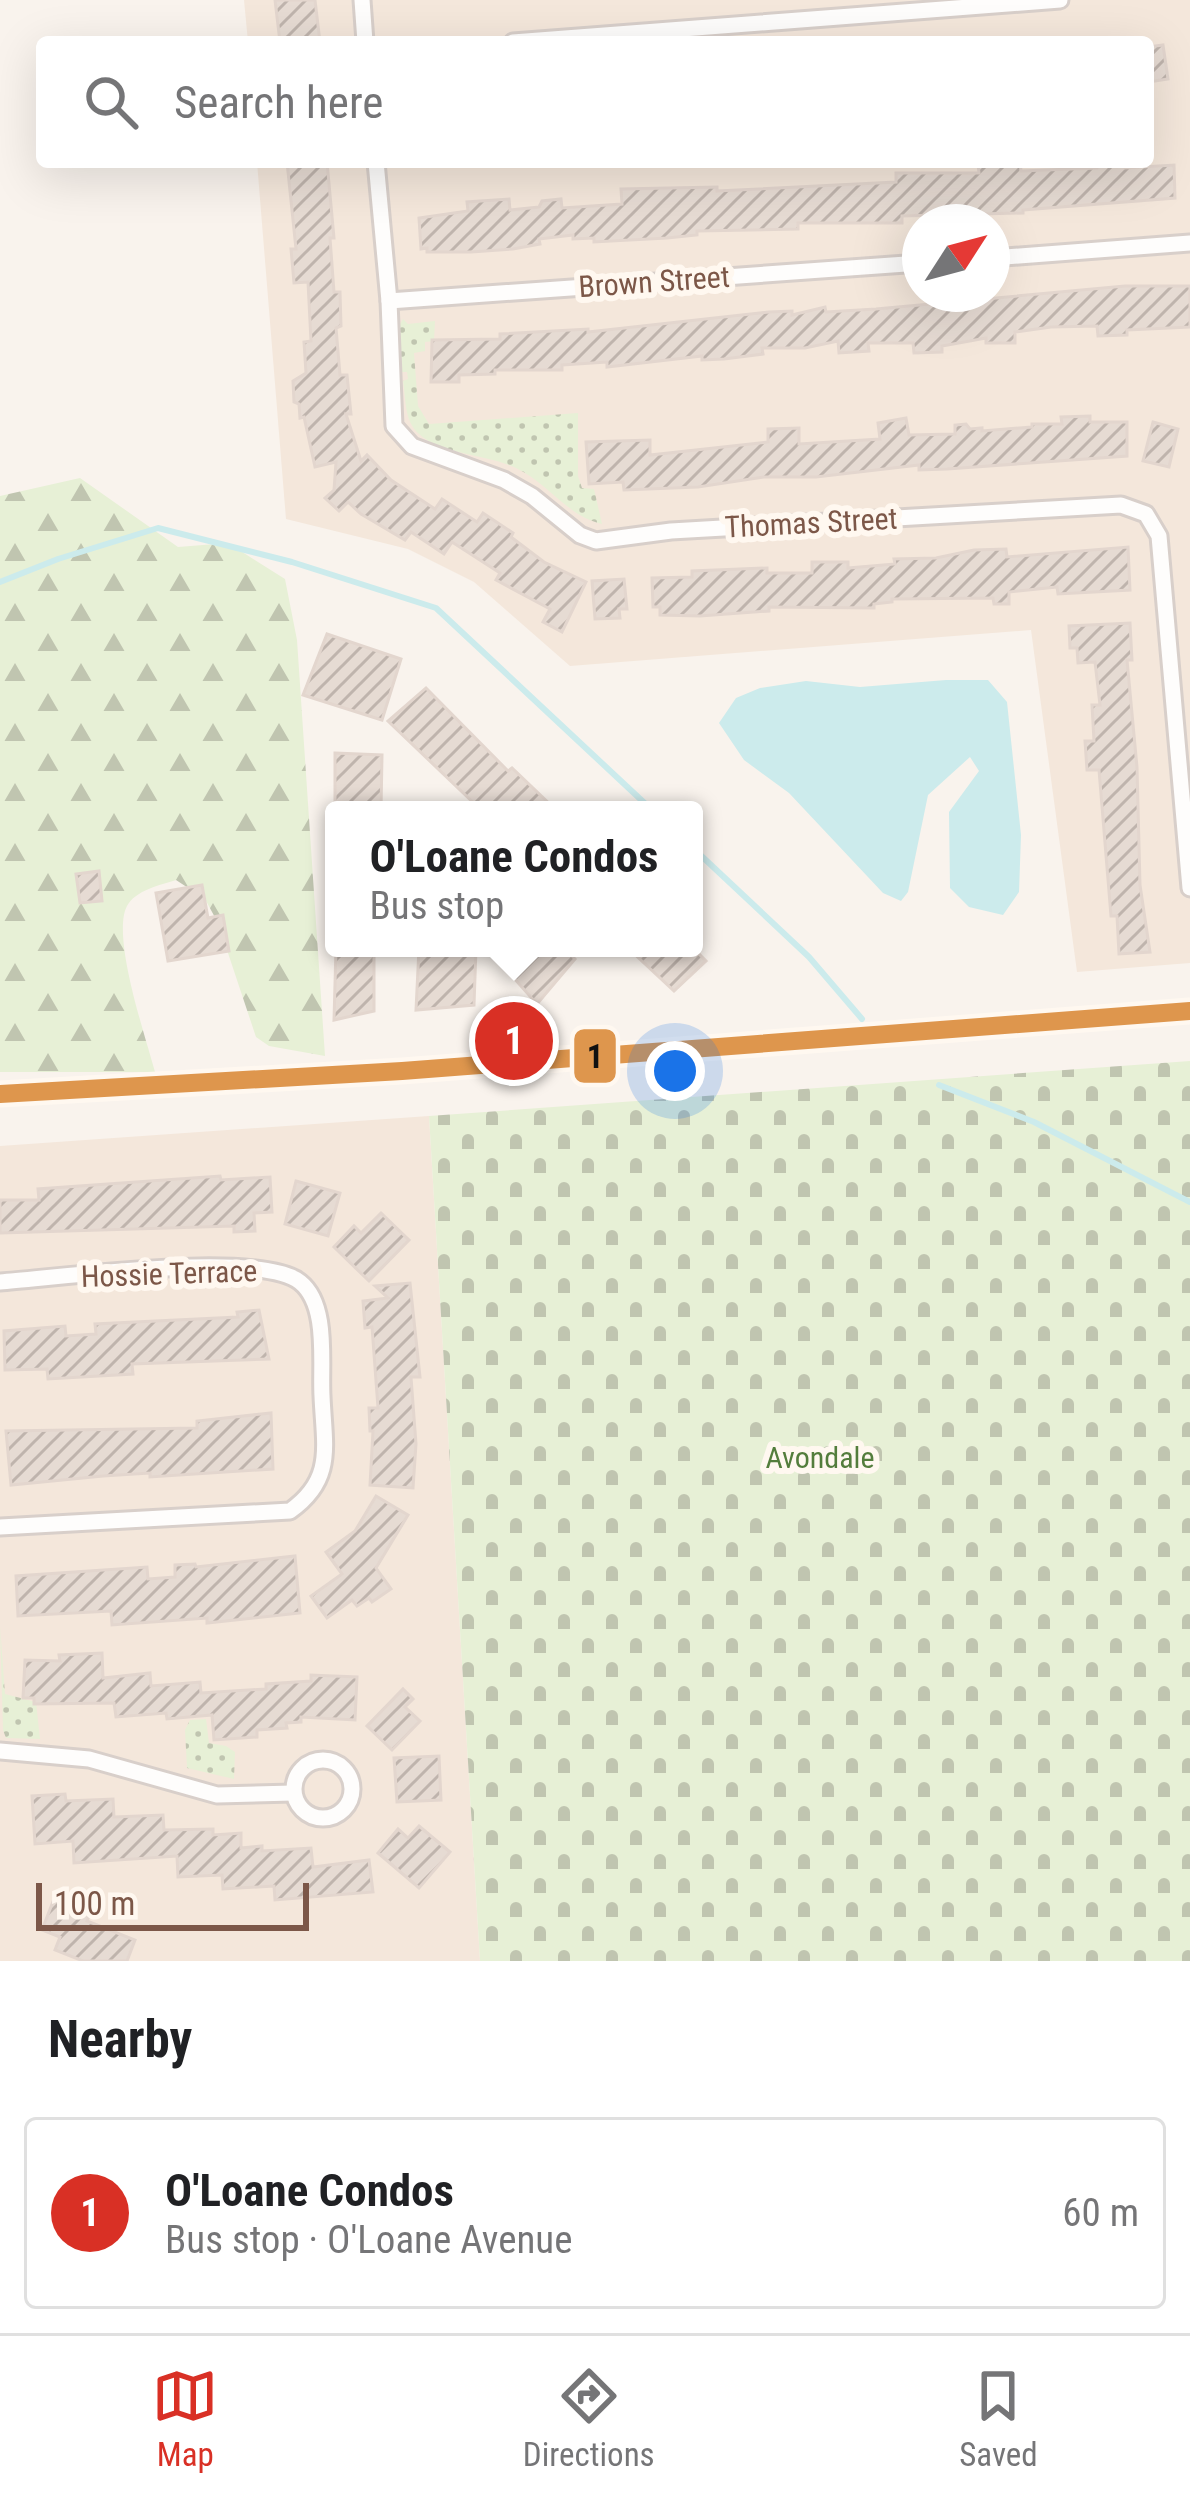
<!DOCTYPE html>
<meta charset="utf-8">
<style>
body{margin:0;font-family:"Roboto Condensed",sans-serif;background:#f2f2f2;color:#202124}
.compass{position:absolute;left:902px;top:204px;width:108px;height:108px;border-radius:50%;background:#fff;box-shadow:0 12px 48px #0002;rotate:54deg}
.scale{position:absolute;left:36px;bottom:30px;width:273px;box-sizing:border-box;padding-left:12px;border:6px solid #7c5748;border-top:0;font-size:33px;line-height:42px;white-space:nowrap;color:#7c5748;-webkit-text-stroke:9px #fff8f0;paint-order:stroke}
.you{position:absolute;left:675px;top:1071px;width:42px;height:42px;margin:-30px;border:9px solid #fff;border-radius:50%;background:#1a73e8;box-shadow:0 0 0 18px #1a73e833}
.badge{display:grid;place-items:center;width:78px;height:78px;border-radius:50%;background:#d93025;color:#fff;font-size:39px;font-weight:700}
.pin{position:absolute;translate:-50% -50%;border:6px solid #fff;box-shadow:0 3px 12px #0006}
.popup{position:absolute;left:325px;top:801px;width:378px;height:156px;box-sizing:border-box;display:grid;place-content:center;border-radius:12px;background:#fff;filter:drop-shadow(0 3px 9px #0005);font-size:39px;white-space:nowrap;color:#757577}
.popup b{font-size:45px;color:#202124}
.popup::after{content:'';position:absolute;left:50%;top:100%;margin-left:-24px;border:24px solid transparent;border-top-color:#fff}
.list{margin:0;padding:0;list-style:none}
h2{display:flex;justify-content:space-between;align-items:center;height:156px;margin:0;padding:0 48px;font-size:51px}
h2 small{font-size:39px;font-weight:400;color:#757577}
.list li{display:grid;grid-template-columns:78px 1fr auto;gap:36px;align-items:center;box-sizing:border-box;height:192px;margin:0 24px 24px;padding:0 24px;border:3px solid #e0e0e0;border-radius:12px}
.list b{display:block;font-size:45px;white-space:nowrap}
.list p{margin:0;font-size:39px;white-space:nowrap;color:#757577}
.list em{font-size:39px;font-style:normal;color:#757577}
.icon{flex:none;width:66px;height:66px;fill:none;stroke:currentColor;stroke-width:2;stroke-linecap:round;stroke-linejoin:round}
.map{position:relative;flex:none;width:1190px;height:1961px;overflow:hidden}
.search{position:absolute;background:#fff;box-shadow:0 12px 48px #0002;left:36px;right:36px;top:36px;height:132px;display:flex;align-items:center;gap:30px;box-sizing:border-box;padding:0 42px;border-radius:12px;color:#757577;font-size:45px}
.sheet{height:372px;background:#fff}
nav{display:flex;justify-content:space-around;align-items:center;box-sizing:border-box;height:168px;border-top:3px solid #e0e0e0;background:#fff;font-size:33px;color:#757577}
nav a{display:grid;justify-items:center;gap:6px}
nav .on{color:#d93025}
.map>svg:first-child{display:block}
</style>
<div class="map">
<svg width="1190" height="1961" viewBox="0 0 1190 1961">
<defs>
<pattern id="green-dots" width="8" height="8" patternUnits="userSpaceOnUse" patternTransform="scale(3)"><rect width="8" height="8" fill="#e7f0d6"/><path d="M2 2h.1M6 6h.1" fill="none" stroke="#c0c5b0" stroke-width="1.8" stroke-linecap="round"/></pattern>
<pattern id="forest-firs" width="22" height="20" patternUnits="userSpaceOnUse" patternTransform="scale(3)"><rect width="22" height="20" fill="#e7f0d6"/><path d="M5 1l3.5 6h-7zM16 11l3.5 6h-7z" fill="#c0c5b0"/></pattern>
<pattern id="cemetery-stones" width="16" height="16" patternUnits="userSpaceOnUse" patternTransform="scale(3)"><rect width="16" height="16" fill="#e7f0d6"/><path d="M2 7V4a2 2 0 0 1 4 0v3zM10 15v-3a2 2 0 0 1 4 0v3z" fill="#c0c5b0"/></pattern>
<pattern id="building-hatch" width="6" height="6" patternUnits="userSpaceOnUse" patternTransform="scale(3)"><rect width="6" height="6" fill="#e6dbd3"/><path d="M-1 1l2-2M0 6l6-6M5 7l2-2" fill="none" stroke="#bfb4ad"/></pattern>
</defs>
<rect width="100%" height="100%" fill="#f9f3ed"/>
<g fill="#f4e7db" fill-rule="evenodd">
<path d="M244,0H1190V963L1077,972L1031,630L570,666L474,582L408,549L286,519L257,162H1148V42H248ZM920,222H992V294H920Z"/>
<path d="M429,1116L480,1961H0V1146Z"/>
</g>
<g fill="url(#green-dots)">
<path d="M403,319L408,324L435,321L434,341L425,342V351L414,353L418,406L429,424L578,413V476L582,488L594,489L602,524C567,516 548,483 516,468C487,454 442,455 419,434C404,421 406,399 403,381L408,379L407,372H401L399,326Z"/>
<path d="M0,1626L5,1694L36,1702L40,1739L6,1738L3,1730Z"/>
<path d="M206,1719L209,1743L226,1746L235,1752L234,1779L187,1768L185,1730L190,1720Z"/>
</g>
<path fill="url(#forest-firs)" d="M80,478L178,547L228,543L285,579L297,640L325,1056L269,1046L256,1037L218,923L205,899L176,880C160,885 136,890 127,906C111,936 146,1038 155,1072H0V496Z"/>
<path fill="url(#cemetery-stones)" d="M1190,1061V1961H480L429,1116Z"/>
<path fill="#ccebec" d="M946,680H988L1007,702L1021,835L1019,892L1003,915L969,907L950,888L949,812L979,771L970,757L928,795L908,892L901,901L883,893L789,793L744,760L719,723L736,698L760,688L806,681L860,687Z"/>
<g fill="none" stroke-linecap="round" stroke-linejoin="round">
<g stroke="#ccebec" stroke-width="6">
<path d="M0,582L58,559L158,528L292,562L436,608L652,810"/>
<path d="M694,849L809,957L862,1019"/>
<path d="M939,1085L1034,1122L1190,1202"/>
</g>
</g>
<g fill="url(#building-hatch)" stroke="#e3d6ce" stroke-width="3">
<path d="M275,0H315L320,42H280Z"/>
<path d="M1163,45L1168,79L1148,82V47Z"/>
<path d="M287,162H327L334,238H330L334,292H340L341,326L336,328L340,375H347L351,414H346L361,461L367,455L391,480L435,509L442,499L477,522L483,513L513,533L511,537L544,562L586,582L562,632L543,622L550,609L496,580L500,573L452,542L444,554L411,532L405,540L361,514L348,502L339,511L325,498L334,490L336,462L315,467L304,417L300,418L299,404L294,402L293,381L306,373L304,342L311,341L308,282L294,283L291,249H296Z"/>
<path d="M1020,162L1021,171L1097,168L1099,162H1124L1125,168L1174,165L1175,198L1023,210V213L902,216V223H798V229L697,231V235L667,238L594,242V238L573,239V235L539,239L540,244L513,249L471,252H427V248L421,249L419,218L468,211L467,202L509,199L510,210L539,207L542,201L561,199L562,208L622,204L621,189L717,187V191L896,182V173H979L978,164Z"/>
<path d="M1125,286H1190V327L1127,330V335L1098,336L1097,326L1051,327L1015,332V343H986V338L942,346V352L914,353L913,343H868L869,351L839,353L838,341L805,348H762L763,354L724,359L702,360V356L607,367V362L562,365V370H495V374L459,375V382H431L432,340L500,339V334L588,329V332L769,312L792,311V315L825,307L826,312L876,309Z"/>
<path d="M1090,416V422H1127V456L947,469L919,470V465L816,477H764L698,487L624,490L623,482L589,484L586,442L650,440V455L768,442V429L799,428V444L880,439L878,423L906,418L909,435L955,434V425L966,424L970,429L982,428V431L1032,427V424H1062L1061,417Z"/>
<path d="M1153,422L1178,429L1169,467L1143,461Z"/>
<path d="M1128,547L1130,590L1058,594L1057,587L1009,592V604H994L993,598L892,599V602L874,604V608L769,607V611L700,616L660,615V607H653L652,578L692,577V571L767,568V573H812V562H848V568L895,564L894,559L936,558L974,550L1006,549L1007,557Z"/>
<path d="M624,579L627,609H619L620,618L595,619L592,581Z"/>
<path d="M1130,623L1132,660H1127L1137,767L1140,885L1150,952L1119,954L1117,916H1111L1099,770H1087L1085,741H1094L1092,705H1100L1095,662L1078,663L1077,648H1070L1069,626Z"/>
<path d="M327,634L401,659L382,720L303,695Z"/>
<path d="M426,688L508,771L512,768L556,810H481L388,721Z"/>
<path d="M335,753L382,755L381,810H335Z"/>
<path d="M99,871L102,901L80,903L76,874Z"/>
<path d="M202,885L208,918L223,915L229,951L168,961L156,893Z"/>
<path d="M336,948H374V1011L334,1020Z"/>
<path d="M419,948H476L474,1005L416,1010Z"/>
<path d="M506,948H564L575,959L537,1004L496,958Z"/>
<path d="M628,948H693L706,961L674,991Z"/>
<path d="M220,1176L221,1180L270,1177L272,1212L254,1213L255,1231L234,1232V1226L0,1233V1200H39L38,1189Z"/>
<path d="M296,1181L340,1193L328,1236L285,1224Z"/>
<path d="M381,1213L409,1240L369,1281L334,1247L354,1226L361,1233Z"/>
<path d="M410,1283L420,1377H411L416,1444L413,1488L370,1485L373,1431H370L369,1408H378L372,1327L365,1328L363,1301L388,1298L375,1286Z"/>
<path d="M259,1310L269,1359L132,1364L133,1374L48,1379L47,1369L5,1370L4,1331L65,1326L66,1336L96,1334L95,1324L238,1317L237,1312Z"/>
<path d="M271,1413L273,1469L150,1477V1473L103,1476L11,1485L6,1431L197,1428V1421Z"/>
<path d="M376,1496L408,1515L376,1568L391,1589L372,1602L369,1598L357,1606L352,1600L327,1618L311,1596L342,1574L326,1552L355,1531Z"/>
<path d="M295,1556L300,1613L207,1623V1618L112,1625L111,1611L18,1616L16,1576L147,1567L148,1579L175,1577V1565L195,1564L196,1567Z"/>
<path d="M102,1653L103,1678L150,1673L151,1686L200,1682L201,1693L266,1689V1684L311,1681V1675L357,1677L355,1720L301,1717V1722L286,1723L287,1728L257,1730V1737L214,1740L212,1715L167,1719L166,1713L116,1717L114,1703L34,1704V1698H23L25,1660L60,1661L59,1655Z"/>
<path d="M403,1689L413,1699L405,1707L420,1721L392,1750L367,1726Z"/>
<path d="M439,1756L441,1800L397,1802L394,1758Z"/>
<path d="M65,1794L66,1801L113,1799L114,1817L163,1815L164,1830L213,1829V1835L241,1833V1848L262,1846V1851L311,1848L313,1867L369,1860L373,1892L275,1900L274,1886L223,1889L222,1875L178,1877L177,1856L74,1863L73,1841L35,1844L32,1796Z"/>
<path d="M419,1826L450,1852L419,1888L378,1853L398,1829L408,1838Z"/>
<path d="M54,1899L90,1914L87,1921L135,1940L127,1961H83L55,1950L60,1937L42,1930Z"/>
</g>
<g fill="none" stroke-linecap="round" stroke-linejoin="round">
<g stroke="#d8cfca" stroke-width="21">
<g id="minor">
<path d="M362,0L365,42"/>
<path d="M513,42L1060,0"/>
<path d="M376,162L389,301L394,426L412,446L504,480L532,496L580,535L596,541L671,531L1121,505L1146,514L1159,536L1190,888"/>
<path d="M992,258L1190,243"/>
<path d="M389,301L920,263"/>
<path d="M0,1282C57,1278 261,1250 300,1282C329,1305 320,1363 322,1396C324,1446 335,1479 290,1511L0,1527"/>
<path d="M0,1751L89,1759L217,1795L293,1793"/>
<circle cx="323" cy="1789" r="29"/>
</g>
</g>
<g stroke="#d8cfca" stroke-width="24">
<path id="tertiary" d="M0,1094L402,1071L1190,1011"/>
</g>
<use href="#minor" stroke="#fefdfc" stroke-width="15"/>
<use href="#tertiary" stroke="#fefdfc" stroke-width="18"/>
<g stroke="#fff8f0" stroke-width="27">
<path id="bus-1" d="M0,1094L402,1071L1190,1011"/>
</g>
<use href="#bus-1" stroke="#de964d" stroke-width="18"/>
</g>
<g text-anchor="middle" stroke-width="12" stroke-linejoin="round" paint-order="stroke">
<g font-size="30" fill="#7c5748" stroke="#fff8f0">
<text transform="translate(654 282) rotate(-4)" y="10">Brown Street</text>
<text transform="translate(811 523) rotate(-3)" y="10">Thomas Street</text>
<text transform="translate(169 1274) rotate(-2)" y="10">Hossie Terrace</text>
</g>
<g font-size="30" fill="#537d3c" stroke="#fff8f0">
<text x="820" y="1468">Avondale</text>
</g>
</g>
<rect stroke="#fff8f0" stroke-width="4.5" x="572" y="1027" width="46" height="58" rx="12" fill="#de964d"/>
<g font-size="33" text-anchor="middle" font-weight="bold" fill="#111">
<text x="595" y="1068">1</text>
</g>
</svg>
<svg class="compass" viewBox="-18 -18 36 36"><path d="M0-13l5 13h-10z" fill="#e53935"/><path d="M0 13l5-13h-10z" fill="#757577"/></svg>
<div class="scale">100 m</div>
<div class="you"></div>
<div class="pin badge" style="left:514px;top:1041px">1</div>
<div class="popup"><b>O'Loane Condos</b>Bus stop</div>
<div class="search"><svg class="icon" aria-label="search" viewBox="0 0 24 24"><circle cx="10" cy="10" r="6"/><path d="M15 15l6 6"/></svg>Search here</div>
</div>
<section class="sheet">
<h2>Nearby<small></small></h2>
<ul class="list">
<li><span class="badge">1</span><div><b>O'Loane Condos</b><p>Bus stop · O'Loane Avenue</p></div><em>60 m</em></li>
</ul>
</section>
<nav>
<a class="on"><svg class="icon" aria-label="map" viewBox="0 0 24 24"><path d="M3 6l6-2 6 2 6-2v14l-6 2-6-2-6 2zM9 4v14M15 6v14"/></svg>Map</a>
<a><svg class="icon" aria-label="directions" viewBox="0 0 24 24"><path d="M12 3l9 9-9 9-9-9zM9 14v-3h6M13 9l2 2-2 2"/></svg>Directions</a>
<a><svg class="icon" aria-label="saved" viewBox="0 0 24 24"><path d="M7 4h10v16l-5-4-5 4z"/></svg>Saved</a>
</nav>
